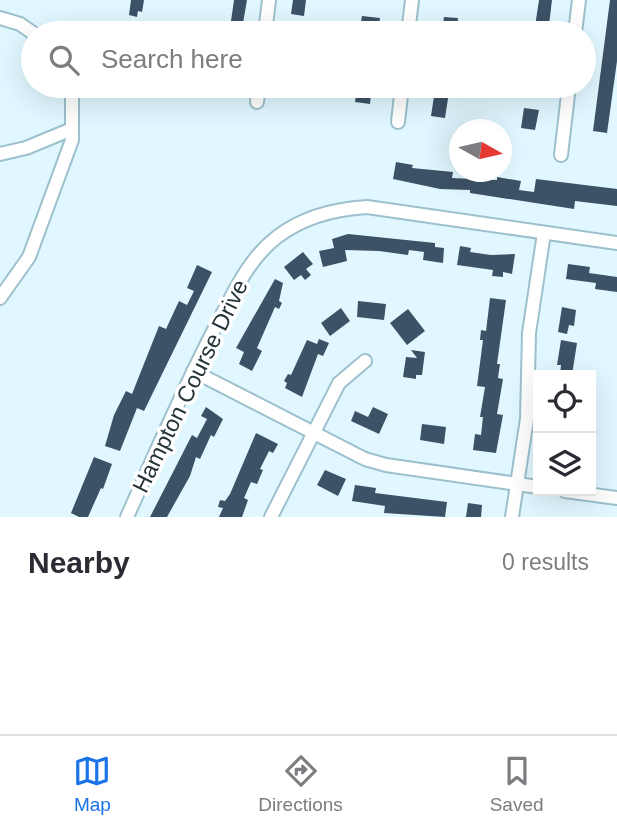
<!DOCTYPE html>
<style>
body{margin:0;font-family:Helvetica,sans-serif;background:#f2f2f3;color:#2b2b33}
.controls{position:absolute;right:21px;bottom:21px;display:grid;overflow:hidden;border-radius:0px;box-shadow:0 7px 28px #0002}
.controls button{width:63px;height:63px;display:grid;place-items:center;padding:0;border:0;border-bottom:2px solid #e1e1e2;background:#fff;color:#2b2b33;font:35px sans-serif}
.compass{position:absolute;left:449px;top:119px;width:63px;height:63px;border-radius:50%;background:#fff;box-shadow:0 7px 28px #0002;rotate:98deg}
.list{margin:0;padding:0;list-style:none}
h2{display:flex;justify-content:space-between;align-items:center;height:91px;margin:0;padding:0 28px;font-size:30px}
h2 small{font-size:23px;font-weight:400;color:#7c7c81}
.icon{flex:none;width:38px;height:38px;fill:none;stroke:currentColor;stroke-width:2;stroke-linecap:round;stroke-linejoin:round}
.map{position:relative;flex:none;width:617px;height:517px;overflow:hidden}
.search{position:absolute;background:#fff;box-shadow:0 7px 28px #0002;left:21px;right:21px;top:21px;height:77px;display:flex;align-items:center;gap:18px;box-sizing:border-box;padding:0 24px;border-radius:38px;color:#7c7c81;font-size:26px}
.sheet{height:217px;background:#fff}
nav{display:flex;justify-content:space-around;align-items:center;box-sizing:border-box;height:98px;border-top:2px solid #e1e1e2;background:#fff;font-size:19px;color:#7c7c81}
nav a{display:grid;justify-items:center;gap:4px}
nav .on{color:#1a73e8}
.map>svg:first-child{display:block}
</style>
<div class="map">
<svg width="617" height="517" viewBox="0 0 617 517">
<rect width="100%" height="100%" fill="#e1f7ff"/>
<g fill="#3c5266">
<path d="M131,0H144L142,12L138,11L137,17L129,15Z"/>
<path d="M234,0H247L243,23L231,21Z"/>
<path d="M293,0H306L304,16L291,14Z"/>
<path d="M539,0H552L548,33H534Z"/>
<path d="M610,0H617V61L607,133L593,131Z"/>
<path d="M362,16L380,18L378,33H340V26L360,28Z"/>
<path d="M444,17L458,18L456,33H442Z"/>
<path d="M357,86H372L370,104L355,102Z"/>
<path d="M435,90L449,92L445,118L431,116Z"/>
<path d="M524,108L539,110L535,130L521,128Z"/>
<path d="M396,162L413,165L412,168L453,172L452,178L497,180V177L521,181L519,190L534,192L536,179L617,189V206L575,201L574,209L470,193V190L440,189L393,179Z"/>
<path d="M348,234L435,243V247L444,248L443,263L423,260L424,252L409,250L408,255L379,251L345,250L347,261L323,267L319,251L334,248L332,239Z"/>
<path d="M460,246L471,248L470,252L491,255L515,254L512,274L503,272V277L492,276L493,270L457,265Z"/>
<path d="M303,252L313,264L306,269L311,275L305,280L301,275L294,280L284,267Z"/>
<path d="M568,264L590,267L589,273L617,277V292L595,289L596,283L566,279Z"/>
<path d="M197,265L212,272L144,411L137,408L120,451L105,446L114,415L126,391L132,394L159,326L166,329L179,301L187,305L194,291L187,288Z"/>
<path d="M275,279L283,283L279,301L282,303L279,309L275,307L257,348L262,351L252,371L239,364L244,352L236,348Z"/>
<path d="M490,298L506,300L497,364H500L498,378L503,379L497,414L503,415L496,453L473,450L475,434L481,435L483,417H480L485,387L477,386L483,340H480L481,330L486,331Z"/>
<path d="M358,301L386,304L384,320L357,317Z"/>
<path d="M562,307L576,310L574,326L569,325L567,334L558,332Z"/>
<path d="M341,308L350,321L330,336L321,323Z"/>
<path d="M408,309L425,331L407,345L390,323Z"/>
<path d="M319,339L329,343L323,356L318,354L302,397L285,388L287,383L284,381L288,374L291,375L307,340L317,344Z"/>
<path d="M561,340L577,343L572,375H560L561,365H557Z"/>
<path d="M411,350L425,352L422,375H416V379L403,377L406,357L417,358Z"/>
<path d="M206,407L223,419L214,437L211,435L200,459L196,457L190,476L167,517H150L192,435L197,438L207,419L201,416Z"/>
<path d="M373,407L388,414L379,434L351,421L355,411L368,417Z"/>
<path d="M422,424L446,427L444,444L420,440Z"/>
<path d="M256,433L278,444L273,453L269,451L260,469L263,470L257,484L251,482L244,498L248,500L242,517H219L223,508L218,507L220,500L225,501L230,494Z"/>
<path d="M94,457L112,464L103,489L101,488L88,517H79L71,513Z"/>
<path d="M325,470L346,479L338,496L317,485Z"/>
<path d="M355,485L376,488L375,493L447,502L445,517L384,513L385,506L352,501Z"/>
<path d="M468,503L482,505L481,517H466Z"/>
</g>
<g fill="none" stroke-linecap="round" stroke-linejoin="round">
<g stroke="#9cc1cd" stroke-width="16">
<g id="minor">
<path d="M0,18L20,24L33,33"/>
<path d="M265,33L269,0"/>
<path d="M408,33L412,0"/>
<path d="M575,33L579,0"/>
<path d="M257,102L259,86"/>
<path d="M398,122L402,86"/>
<path d="M0,154L26,148L72,129"/>
<path d="M561,155L569,86"/>
<path d="M0,298L29,257L72,140V86"/>
<path d="M193,371L365,459L386,465L538,487"/>
<path d="M565,491L617,498"/>
<path d="M127,517C156,452 184,387 217,324C234,293 248,259 277,237C303,217 334,209 367,207L617,243"/>
<path d="M271,517L339,383L365,361"/>
<path d="M512,517L527,419L529,333L544,233"/>
</g>
</g>
<use href="#minor" stroke="#fff" stroke-width="12"/>
</g>
<g text-anchor="middle" stroke-width="7" stroke-linejoin="round" paint-order="stroke">
<g font-size="23" fill="#253439" stroke="#fff">
<text transform="translate(190 386) rotate(-64)" y="8">Hampton Course Drive</text>
</g>
</g>
</svg>
<div class="controls">
<button><svg class="icon" aria-label="locate" viewBox="0 0 24 24"><circle cx="12" cy="12" r="6"/><path d="M12 2v4M12 18v4M2 12h4M18 12h4"/></svg></button>
<button><svg class="icon" aria-label="layers" viewBox="0 0 24 24"><path d="M12 4l9 5-9 5-9-5zM3 14l9 5 9-5"/></svg></button>
</div>
<svg class="compass" viewBox="-18 -18 36 36"><path d="M0-13l5 13h-10z" fill="#e53935"/><path d="M0 13l5-13h-10z" fill="#7c7c81"/></svg>
<div class="search"><svg class="icon" aria-label="search" viewBox="0 0 24 24"><circle cx="10" cy="10" r="6"/><path d="M15 15l6 6"/></svg>Search here</div>
</div>
<section class="sheet">
<h2>Nearby<small>0 results</small></h2>
<ul class="list">
</ul>
</section>
<nav>
<a class="on"><svg class="icon" aria-label="map" viewBox="0 0 24 24"><path d="M3 6l6-2 6 2 6-2v14l-6 2-6-2-6 2zM9 4v14M15 6v14"/></svg>Map</a>
<a><svg class="icon" aria-label="directions" viewBox="0 0 24 24"><path d="M12 3l9 9-9 9-9-9zM9 14v-3h6M13 9l2 2-2 2"/></svg>Directions</a>
<a><svg class="icon" aria-label="saved" viewBox="0 0 24 24"><path d="M7 4h10v16l-5-4-5 4z"/></svg>Saved</a>
</nav>
